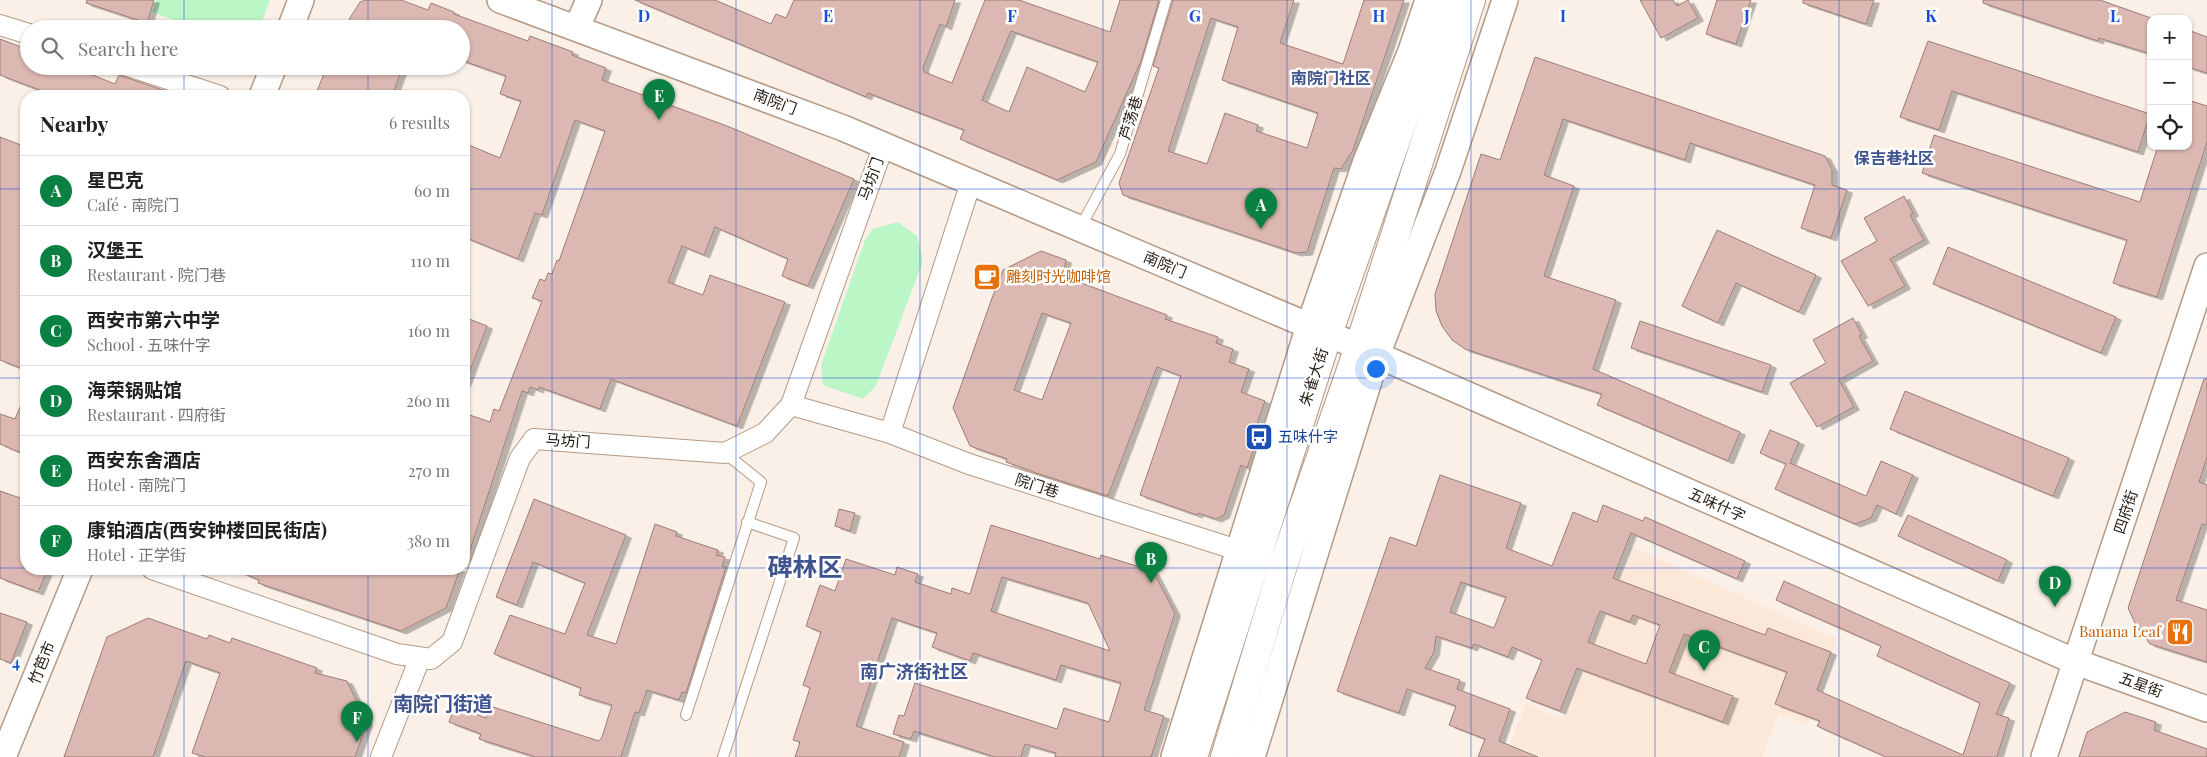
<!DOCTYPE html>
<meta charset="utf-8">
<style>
body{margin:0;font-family:"Playfair Display","Noto Sans SC",serif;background:#f2f2f2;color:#222}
.controls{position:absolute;right:15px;top:15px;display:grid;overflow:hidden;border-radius:10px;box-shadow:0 1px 4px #0004}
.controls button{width:45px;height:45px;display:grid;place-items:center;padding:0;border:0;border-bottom:1px solid #e0e0e0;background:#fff;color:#222;font:25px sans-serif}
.you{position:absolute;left:1375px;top:368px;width:18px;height:18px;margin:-12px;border:4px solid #fff;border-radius:50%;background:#1a73e8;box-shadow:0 0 0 8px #1a73e833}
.badge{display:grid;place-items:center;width:32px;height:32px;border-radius:50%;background:#0b8043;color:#fff;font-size:16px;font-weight:700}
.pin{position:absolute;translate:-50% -41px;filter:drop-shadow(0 1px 2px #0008)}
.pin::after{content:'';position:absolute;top:26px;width:18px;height:15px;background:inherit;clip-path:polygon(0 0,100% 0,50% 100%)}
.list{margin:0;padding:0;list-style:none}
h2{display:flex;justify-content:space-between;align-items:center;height:65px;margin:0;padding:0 20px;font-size:21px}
h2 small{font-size:16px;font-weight:400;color:#767676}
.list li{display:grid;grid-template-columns:32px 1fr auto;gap:15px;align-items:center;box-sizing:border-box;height:70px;padding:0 20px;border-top:1px solid #e0e0e0}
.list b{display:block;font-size:19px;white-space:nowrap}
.list p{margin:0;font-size:16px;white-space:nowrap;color:#767676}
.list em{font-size:16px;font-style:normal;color:#767676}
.icon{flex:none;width:28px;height:28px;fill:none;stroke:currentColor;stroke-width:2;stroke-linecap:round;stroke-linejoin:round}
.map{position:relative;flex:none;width:2207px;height:757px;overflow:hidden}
.search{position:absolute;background:#fff;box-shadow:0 1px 4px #0004;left:20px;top:20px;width:450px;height:55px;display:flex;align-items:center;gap:12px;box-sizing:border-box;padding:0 18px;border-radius:28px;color:#767676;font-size:19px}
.panel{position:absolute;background:#fff;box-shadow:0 1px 4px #0004;left:20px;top:90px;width:450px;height:485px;border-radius:20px}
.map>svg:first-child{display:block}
</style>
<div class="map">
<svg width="2207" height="757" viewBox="0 0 2207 757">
<defs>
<filter id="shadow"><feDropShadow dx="5.5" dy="3" stdDeviation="0" flood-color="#0004"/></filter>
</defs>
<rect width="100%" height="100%" fill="#fbf0e8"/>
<path fill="#fce8d8" d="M1632,547L1837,639L1807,725L1779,714L1762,757H1543L1510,744L1526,703L1562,720Z"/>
<g fill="#bbf6c7">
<path d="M156,0H270L259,29H177L179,22L152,12Z"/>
<path d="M898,222L917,236L923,261L876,386L863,399L823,385L821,365L865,240L873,229Z"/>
</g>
<g fill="#dbb8b1" stroke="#9d7d76" fill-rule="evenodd" filter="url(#shadow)">
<path d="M87,0H154L147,23L86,3Z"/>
<path d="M365,0H401L428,10L431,3L454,12V14L528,41L530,36L573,52L572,55L606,68L602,80L727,126L854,179L808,286L782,276L788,259L715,227L704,255L682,246L668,282L703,295L710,275L785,302L737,426L611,379L600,409L539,387L538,390L530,387L528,393L522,391L467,559L464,558V413L490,422L494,409L499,411L542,301L532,298L540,279L545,281L548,273L552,274L557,260L559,261L605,131L575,120L542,215L535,213L518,259L464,237V143L500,158L521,101L500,94L506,76L461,60V29H343L360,2Z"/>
<path d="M635,0H715L771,24L776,14L786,18L794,0H955L946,27L940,24L923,68L924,72L952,83L985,0H1019L1110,32L1120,0H1159L1141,61L1096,162L1057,180L960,139L964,130L868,93L866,97ZM1011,31L1098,62L1085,92L1027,67L1009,112L982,100Z"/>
<path d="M1173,0H1294L1280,43L1343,64L1364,0H1404L1353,150L1341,169L1334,168L1307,252L1296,253L1123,195L1119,183L1159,68L1153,66ZM1211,18L1238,27L1222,80L1318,113L1307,148L1256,131L1258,125L1225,113L1207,164L1168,151Z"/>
<path d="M1640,0H1673L1677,6L1688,0L1698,18L1661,38Z"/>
<path d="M1717,0H1751L1736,44L1706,34Z"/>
<path d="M1803,0H1874L1866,24L1803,3Z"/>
<path d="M1983,0H2100L2151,18V54L2099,38L2098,41L1983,3Z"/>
<path d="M2188,30L2207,37V73L2188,67Z"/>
<path d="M0,39L29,50V66H70L115,84L119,75L174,94V96H55L0,75Z"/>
<path d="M1928,41L2150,114L2138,152L1952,91L1939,130L1900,117Z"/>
<path d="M1535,57L1825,156L1832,169V185L1847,190L1831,238L1801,228L1815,185L1690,143L1685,160L1563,119L1544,175L1574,186L1544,276L1616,300L1593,369L1740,432L1728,461L1597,405L1602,394L1465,349L1452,340L1442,326L1436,311L1435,294L1481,154L1500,160Z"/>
<path d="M327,66H403L392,96H315Z"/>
<path d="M2188,100L2207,106V142L2157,297L2113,283L2127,240L1922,173L1934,135L2140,202L2158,146H2188Z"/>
<path d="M0,137L26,147V370L0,360Z"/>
<path d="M1904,196L1913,213L1910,215L1924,240L1890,259L1905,286L1868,306L1841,261L1877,241L1864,218Z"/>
<path d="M1717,230L1816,275L1799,312L1736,283L1718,323L1682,306Z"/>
<path d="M1948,247L2116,317L2101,353L1933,284Z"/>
<path d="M1041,251L1066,260L1063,276L1167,315L1165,319L1218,337L1216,343L1233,349L1229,362L1249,369L1241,392L1265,401L1251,441L1256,443L1247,468L1241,465L1224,515L1216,519L1198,513L1197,515L1140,495L1181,376L1157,367L1108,496L1039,474L1006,462L1007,459L970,446L953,408L992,298L1003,270ZM1042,313L1071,323L1042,400L1014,390Z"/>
<path d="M464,317L487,326L465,384H464Z"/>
<path d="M1853,318L1862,335L1859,336L1873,361L1839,380L1854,407L1817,427L1790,383L1826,363L1813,340Z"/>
<path d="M1640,321L1771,365L1762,392L1631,348Z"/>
<path d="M2204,379H2207V457L2199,482L2207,485V525L2202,524L2176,600L2207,610V662L2150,644L2137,627L2128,608Z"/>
<path d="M1905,391L2069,458L2053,496L1890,429Z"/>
<path d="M26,393V455L0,444V414L15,419Z"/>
<path d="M1770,430L1799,442L1790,463L1866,496L1881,461L1913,475L1896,514L1877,505L1871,518L1855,524L1775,489L1786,464L1760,453Z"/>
<path d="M1440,475L1521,503L1506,548L1552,566L1573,512L1597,522L1603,505L1643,521L1645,517L1745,561L1737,579L1631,533L1613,578L1765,635L1768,628L1831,652L1817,690L1963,755L1980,703L1877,656L1881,646L1776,600L1784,581L2010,683L1996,714L2009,718L1997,757H1886L1817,726L1820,721L1775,704L1787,672L1684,634L1669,672L1733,696L1723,722L1577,668L1560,711L1526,698L1542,660L1512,647L1508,657L1474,644L1472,648L1436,636L1434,652L1425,668L1460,680L1457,689L1510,709L1499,741L1538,757H1478L1485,739L1449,725L1456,706L1407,689L1399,713L1337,691L1390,537L1416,546ZM1461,582L1506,597L1494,628L1450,612ZM1600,611L1630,622L1633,615L1660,625L1646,664L1588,642Z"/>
<path d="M0,491L26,500V569H48L38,592L0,578Z"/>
<path d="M534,499L626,535L587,635L616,644L655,524L677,532L676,536L718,550L716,555L725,557L722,566L726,567L686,693L682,692L679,700L647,690L639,713L635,712L621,757H536L479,739L481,734L449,722L455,706L486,718L490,706L599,741L602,737L612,705L579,695L581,688L494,654L510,615L565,634L585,583L533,562L517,605L496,597Z"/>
<path d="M839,509L855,513L850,531L835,526Z"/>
<path d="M1908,515L2007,560L1998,581L1898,536Z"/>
<path d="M991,525L1100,559L1101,555L1153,571L1175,613L1144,710L1164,716L1151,757H1055L1056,753L1025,744L1021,757H995L914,731L911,739L893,734L899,715L904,716L915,683L1057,729L1064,708L1109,722L1121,683L1061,665L1056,680L973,653L970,661L932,647L937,633L892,618L856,726L904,742L899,757H795L800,742L793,740L810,688L803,685L821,632L806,626L820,585L835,591L846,559L895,575L897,567L918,574L915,582L951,594L952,588L970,594ZM1002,577L1088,603L1110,651L991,611Z"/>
<path d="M233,569H460L446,608L401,631L258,583L259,580Z"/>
<path d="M0,613L27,622L11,663L0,659Z"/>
<path d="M148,618L207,639L209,635L230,643L232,638L317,668L315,673L347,681L367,723L355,757H205L192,753L220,673L186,661L153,757H64L107,637Z"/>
<path d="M2125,712L2156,722L2154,730L2207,749V757H2079L2087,732Z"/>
</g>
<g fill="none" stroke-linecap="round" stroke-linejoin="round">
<g stroke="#b39a86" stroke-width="12">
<g id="service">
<path d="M1080,228L1120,154L1166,0"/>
<path d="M686,715L761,482L725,453"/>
<path d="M723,757L794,538L747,522"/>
</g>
</g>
<g stroke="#b39a86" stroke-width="22">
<g id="minor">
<path d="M0,25L29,34"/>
<path d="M128,66L220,96"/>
<path d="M791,405L890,433L969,464L1253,555"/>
<path d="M890,433L971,182"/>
<path d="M152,569L397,654L431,659L452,642L520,458L534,439L725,453L765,433L791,405L883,147"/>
<path d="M381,757L420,658"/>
</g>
</g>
<g stroke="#b39a86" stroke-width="28">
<g id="tertiary">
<path d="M500,0L843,128L1359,347L2076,662L2207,709"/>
<path d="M577,27L589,0"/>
<path d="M290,29L301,0"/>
<path d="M262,96L274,66"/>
<path d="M3,757L80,569"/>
<path d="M1174,757L1309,326L1365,164L1411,51L1428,0"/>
<path d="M1252,757L1377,355L1448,171L1505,0"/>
<path d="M2044,757L2207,266"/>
</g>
</g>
<g stroke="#b39a86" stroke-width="30">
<g id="secondary">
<path d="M1193,757L1328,334L1445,0"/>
<path d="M1225,757L1283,566L1359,347L1471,0"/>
</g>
</g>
<use href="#service" stroke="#fff" stroke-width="10"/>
<use href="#minor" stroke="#fff" stroke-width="20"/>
<use href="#tertiary" stroke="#fff" stroke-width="25"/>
<use href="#secondary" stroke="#fff" stroke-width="28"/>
</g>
<path fill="none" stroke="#1d4ed8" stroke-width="1" stroke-opacity="0.55" d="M184,0V29M368,0V29M552,0V757M736,0V757M920,0V757M1103,0V757M1287,0V757M1471,0V757M1655,0V757M1839,0V757M2023,0V757M184,66V96M368,66V96M0,189H26M464,189H2207M0,378H26M464,378H2207M0,568H26M464,568H2207M184,569V757M368,569V757"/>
<defs>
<g id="cafe-square" transform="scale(1.4375)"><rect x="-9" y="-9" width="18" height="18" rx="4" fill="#e8710a" stroke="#fff"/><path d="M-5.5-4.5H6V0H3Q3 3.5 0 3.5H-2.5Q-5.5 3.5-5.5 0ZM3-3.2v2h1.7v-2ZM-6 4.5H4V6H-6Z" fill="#fff"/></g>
<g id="bus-square" transform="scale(1.4375)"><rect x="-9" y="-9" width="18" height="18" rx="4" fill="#1a4fb4" stroke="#fff"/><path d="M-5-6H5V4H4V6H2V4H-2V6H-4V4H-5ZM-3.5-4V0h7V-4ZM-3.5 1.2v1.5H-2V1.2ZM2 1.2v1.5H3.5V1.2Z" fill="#fff"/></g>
<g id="restaurant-square" transform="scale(1.4375)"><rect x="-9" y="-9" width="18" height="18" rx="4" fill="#e8710a" stroke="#fff"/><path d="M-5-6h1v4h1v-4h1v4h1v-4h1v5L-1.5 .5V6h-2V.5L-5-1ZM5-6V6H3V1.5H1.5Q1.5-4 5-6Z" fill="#fff"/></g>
</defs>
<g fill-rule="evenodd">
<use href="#cafe-square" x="987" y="277"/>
<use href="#bus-square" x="1259" y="437"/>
<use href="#restaurant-square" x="2180" y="632"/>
</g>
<g text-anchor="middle" stroke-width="5" stroke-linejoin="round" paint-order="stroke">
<g font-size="15" fill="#231a12" stroke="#fff">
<text transform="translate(775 102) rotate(21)" y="5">南院门</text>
<text transform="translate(1131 118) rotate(-73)" y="5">芦荡巷</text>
<text transform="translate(871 179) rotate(-70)" y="5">马坊门</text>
<text transform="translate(1165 265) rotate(23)" y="5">南院门</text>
<text transform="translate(1314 377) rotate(-72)" y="5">朱雀大街</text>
<text transform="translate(568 441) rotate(4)" y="5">马坊门</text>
<text transform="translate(1037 486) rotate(18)" y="5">院门巷</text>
<text transform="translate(1717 505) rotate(24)" y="5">五味什字</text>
<text transform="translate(2126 512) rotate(-72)" y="5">四府街</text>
<text transform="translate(42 663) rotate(-68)" y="5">竹笆市</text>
<text transform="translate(2141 685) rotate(20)" y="5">五星街</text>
</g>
<g font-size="15" fill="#c56008" stroke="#fff" text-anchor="start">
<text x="1006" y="282">雕刻时光咖啡馆</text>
<text x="2161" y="637" text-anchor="end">Banana Leaf</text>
</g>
<g font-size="15" fill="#164399" stroke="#fff" text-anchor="start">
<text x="1278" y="442">五味什字</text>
</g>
<g font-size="16" font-weight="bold" fill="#3f548f" stroke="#fff">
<text x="1331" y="84">南院门社区</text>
<text x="1894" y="164">保吉巷社区</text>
</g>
<g font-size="18" font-weight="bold" fill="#3f548f" stroke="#fff">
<text x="914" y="678">南广济街社区</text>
</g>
<g font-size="20" font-weight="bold" fill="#3f548f" stroke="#fff">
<text x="443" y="711">南院门街道</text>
</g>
<g font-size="25" font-weight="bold" fill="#3f548f" stroke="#fff">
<text x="805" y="576">碑林区</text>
</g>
</g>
<g font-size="16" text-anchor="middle" font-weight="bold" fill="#1d4ed8" stroke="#fff" stroke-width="5" stroke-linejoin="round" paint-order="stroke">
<text x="644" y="22">D</text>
<text x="828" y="22">E</text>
<text x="1012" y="22">F</text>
<text x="1195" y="22">G</text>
<text x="1379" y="22">H</text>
<text x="1563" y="22">I</text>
<text x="1747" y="22">J</text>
<text x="1931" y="22">K</text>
<text x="2115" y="22">L</text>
<text x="16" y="668">4</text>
</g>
</svg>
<div class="controls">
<button>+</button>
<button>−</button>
<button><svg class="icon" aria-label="locate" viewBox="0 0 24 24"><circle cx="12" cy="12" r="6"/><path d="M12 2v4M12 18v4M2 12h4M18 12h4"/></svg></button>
</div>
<div class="you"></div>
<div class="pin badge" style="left:1261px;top:229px">A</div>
<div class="pin badge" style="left:1151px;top:583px">B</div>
<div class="pin badge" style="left:1704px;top:671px">C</div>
<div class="pin badge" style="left:2055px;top:607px">D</div>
<div class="pin badge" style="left:659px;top:120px">E</div>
<div class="pin badge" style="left:357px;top:742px">F</div>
<div class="search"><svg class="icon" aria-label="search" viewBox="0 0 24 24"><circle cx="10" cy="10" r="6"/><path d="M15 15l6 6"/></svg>Search here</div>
<section class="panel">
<h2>Nearby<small>6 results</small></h2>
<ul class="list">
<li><span class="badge">A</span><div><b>星巴克</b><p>Café · 南院门</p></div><em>60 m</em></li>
<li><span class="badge">B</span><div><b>汉堡王</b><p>Restaurant · 院门巷</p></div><em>110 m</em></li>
<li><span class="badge">C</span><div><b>西安市第六中学</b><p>School · 五味什字</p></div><em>160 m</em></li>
<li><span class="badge">D</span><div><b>海荣锅贴馆</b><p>Restaurant · 四府街</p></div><em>260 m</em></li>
<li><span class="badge">E</span><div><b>西安东舍酒店</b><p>Hotel · 南院门</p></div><em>270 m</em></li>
<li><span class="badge">F</span><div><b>康铂酒店(西安钟楼回民街店)</b><p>Hotel · 正学街</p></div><em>380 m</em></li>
</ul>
</section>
</div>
